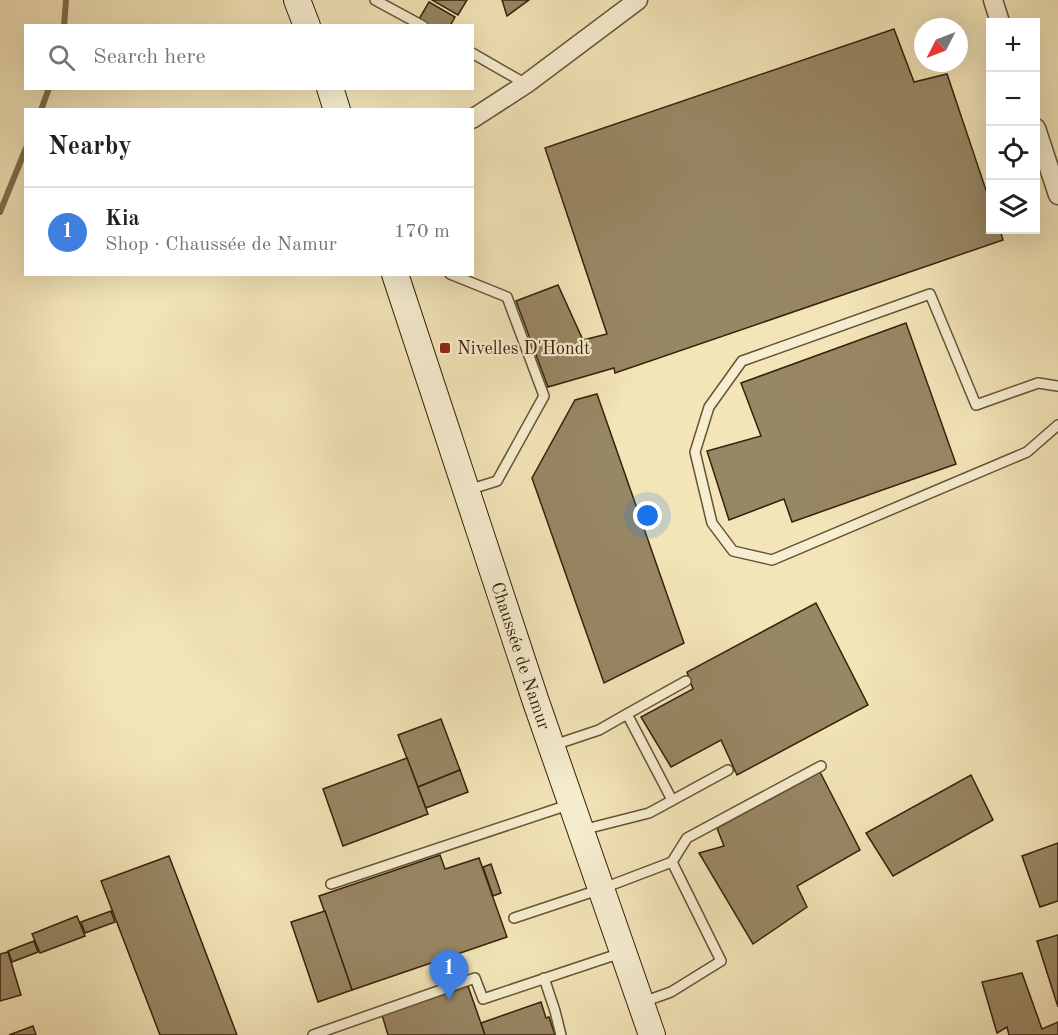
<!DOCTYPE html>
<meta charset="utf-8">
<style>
body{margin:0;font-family:"Old Standard TT",serif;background:#f6f6f6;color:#202124}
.controls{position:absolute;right:18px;top:18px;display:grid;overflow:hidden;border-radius:0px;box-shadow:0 6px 24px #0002}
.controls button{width:54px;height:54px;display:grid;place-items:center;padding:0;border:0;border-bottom:2px solid #e0e0e0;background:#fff;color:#202124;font:30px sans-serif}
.compass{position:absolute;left:914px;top:18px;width:54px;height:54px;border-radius:50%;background:#fff;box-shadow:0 6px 24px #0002;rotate:228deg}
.you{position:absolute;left:648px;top:516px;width:21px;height:21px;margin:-15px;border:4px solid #fff;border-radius:50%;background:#1a73e8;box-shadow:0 0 0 9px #1a73e833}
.badge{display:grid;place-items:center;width:39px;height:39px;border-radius:50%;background:#111827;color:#fff;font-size:20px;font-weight:700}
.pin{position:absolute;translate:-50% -50px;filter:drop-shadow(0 2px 3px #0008)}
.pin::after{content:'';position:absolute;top:32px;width:21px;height:18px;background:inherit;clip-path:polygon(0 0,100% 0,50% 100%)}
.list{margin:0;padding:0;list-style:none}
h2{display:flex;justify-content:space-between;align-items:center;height:78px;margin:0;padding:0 24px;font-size:26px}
h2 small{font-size:20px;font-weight:400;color:#757577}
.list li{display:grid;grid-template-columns:39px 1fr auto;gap:18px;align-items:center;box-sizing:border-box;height:90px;padding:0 24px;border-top:2px solid #e0e0e0}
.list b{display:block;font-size:22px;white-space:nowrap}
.list p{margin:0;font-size:20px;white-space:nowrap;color:#757577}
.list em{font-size:20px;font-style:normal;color:#757577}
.icon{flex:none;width:33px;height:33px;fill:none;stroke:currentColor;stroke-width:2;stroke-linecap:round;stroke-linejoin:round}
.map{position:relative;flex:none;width:1058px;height:1035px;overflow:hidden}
.search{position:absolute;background:#fff;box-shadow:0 6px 24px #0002;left:24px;top:24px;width:450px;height:66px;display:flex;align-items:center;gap:15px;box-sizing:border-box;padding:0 21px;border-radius:0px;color:#757577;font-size:22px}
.panel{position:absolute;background:#fff;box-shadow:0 6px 24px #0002;left:24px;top:108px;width:450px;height:168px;border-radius:0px}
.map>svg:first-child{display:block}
</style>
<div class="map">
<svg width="1058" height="1035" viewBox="0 0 1058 1035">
<rect width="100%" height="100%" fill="#f3e5b8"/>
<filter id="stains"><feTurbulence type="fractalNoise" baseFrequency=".00333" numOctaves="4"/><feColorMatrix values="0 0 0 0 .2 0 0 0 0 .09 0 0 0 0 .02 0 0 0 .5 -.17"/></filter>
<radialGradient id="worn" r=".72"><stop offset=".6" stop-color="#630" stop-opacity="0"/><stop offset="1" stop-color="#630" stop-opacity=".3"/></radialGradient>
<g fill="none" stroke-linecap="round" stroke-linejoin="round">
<g stroke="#816f4e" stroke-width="6">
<path d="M64,26L66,0"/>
<path d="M41,110L49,88"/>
<path d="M0,212L26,148"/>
</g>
</g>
<g fill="#988764" stroke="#362209" stroke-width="1.5">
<path d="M432,0H467L458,15Z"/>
<path d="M502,0H529L507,16Z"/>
<path d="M429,2L455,17L450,26H415Z"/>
<path d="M894,29L914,82L947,74L990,202V230H1000L1003,240L615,373L614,368L548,387L516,301L558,285L583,340L607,334L545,148Z"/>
<path d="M906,323L956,464L792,522L784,499L729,520L707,451L761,436L741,383Z"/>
<path d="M597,394L684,643L604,683L532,478L575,400Z"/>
<path d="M816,603L868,705L737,775L721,740L671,767L641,717L693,689L687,672Z"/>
<path d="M441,719L460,770L418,787L398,735Z"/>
<path d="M407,758L428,814L343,846L323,789Z"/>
<path d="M460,770L468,792L426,808L418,787Z"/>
<path d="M820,772L860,850L797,886L807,907L753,944L699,853L724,846L717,828Z"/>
<path d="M971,775L993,820L893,876L866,833Z"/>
<path d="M1058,843V901L1040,907L1022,856Z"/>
<path d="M440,855L445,869L479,858L507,937L352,990L319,896Z"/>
<path d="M169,856L237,1035H160L101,881Z"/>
<path d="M491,864L501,893L493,896L483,867Z"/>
<path d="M111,911L115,922L85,933L81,922Z"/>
<path d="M325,911L352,990L318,1002L291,922Z"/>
<path d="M77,916L85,936L40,953L32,934Z"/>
<path d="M1058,935V1007L1037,941Z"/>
<path d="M34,941L38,952L12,962L8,951Z"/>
<path d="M8,952L21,995L0,1001V954Z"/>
<path d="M1022,973L1042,1029L1058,1022V1035H1009L1007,1027L997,1033L982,982Z"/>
<path d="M468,986L485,1035H388L382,1015Z"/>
<path d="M541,1002L546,1018L549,1017L555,1035H485L481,1023Z"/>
<path d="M33,1026L36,1035H9Z"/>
</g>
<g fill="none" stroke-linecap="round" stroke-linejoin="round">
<g stroke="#655335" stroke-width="12">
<g id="service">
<path d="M375,0L423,26"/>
<path d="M472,53L526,84"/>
<path d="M450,274L507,297L544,396L497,481L468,490"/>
<path d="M1058,386L1038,383L976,405L930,294L742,361L709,407L695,452L712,523L733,551L772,560L1027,452L1058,425"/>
<path d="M627,714L686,681"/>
<path d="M554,745L599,730L627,714L672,800"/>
<path d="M582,830L649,813L728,770"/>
<path d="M672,862L687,838L821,766"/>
<path d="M331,884L571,804"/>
<path d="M514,918L601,889L672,862L721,961L671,992L643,1002"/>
<path d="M544,978L555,1011L561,1035"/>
<path d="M313,1035L475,978L483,999L621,953"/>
</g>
</g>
<g stroke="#655335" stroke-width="21">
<g id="minor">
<path d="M993,0L1000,22"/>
<path d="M472,119L526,84L638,0"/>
<path d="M1036,128L1058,195"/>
</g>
</g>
<g stroke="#362209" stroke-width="28">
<g id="secondary">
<path d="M297,0L307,26"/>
<path d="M330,88L337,110"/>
<path id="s1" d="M395,274L535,699L652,1035"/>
</g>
</g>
<use href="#service" stroke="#f7eed1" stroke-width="9"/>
<use href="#minor" stroke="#f7eed1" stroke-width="18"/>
<use href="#secondary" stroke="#f7eed1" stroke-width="26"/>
</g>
<rect fill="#8f2418" stroke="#f7eed1" stroke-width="2" x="439" y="342" width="12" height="12" rx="3"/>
<g text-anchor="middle" stroke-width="4.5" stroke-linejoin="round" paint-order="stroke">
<g font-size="18" fill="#362209" stroke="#f7eed1" text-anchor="start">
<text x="457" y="354">Nivelles D'Hondt</text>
</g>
<g font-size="18" fill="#362209" stroke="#f7eed1">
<text dy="6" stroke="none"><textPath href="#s1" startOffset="402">Chaussée de Namur</textPath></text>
</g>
</g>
<rect width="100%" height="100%" filter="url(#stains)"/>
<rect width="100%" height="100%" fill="url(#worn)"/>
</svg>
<div class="controls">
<button>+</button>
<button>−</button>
<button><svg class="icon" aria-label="locate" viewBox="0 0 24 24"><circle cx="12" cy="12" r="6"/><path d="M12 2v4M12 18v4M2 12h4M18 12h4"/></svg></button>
<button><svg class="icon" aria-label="layers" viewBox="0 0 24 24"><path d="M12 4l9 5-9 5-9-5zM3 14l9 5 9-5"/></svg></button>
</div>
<svg class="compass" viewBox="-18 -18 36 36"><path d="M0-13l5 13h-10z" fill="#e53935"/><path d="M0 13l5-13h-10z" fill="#757577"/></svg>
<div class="you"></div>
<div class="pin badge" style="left:449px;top:1000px;background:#3f7fe0">1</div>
<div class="search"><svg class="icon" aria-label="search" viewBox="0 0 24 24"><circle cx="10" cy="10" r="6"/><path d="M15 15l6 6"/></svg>Search here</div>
<section class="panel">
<h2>Nearby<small></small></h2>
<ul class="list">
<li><span class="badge" style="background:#3f7fe0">1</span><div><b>Kia</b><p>Shop · Chaussée de Namur</p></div><em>170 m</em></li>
</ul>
</section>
</div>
